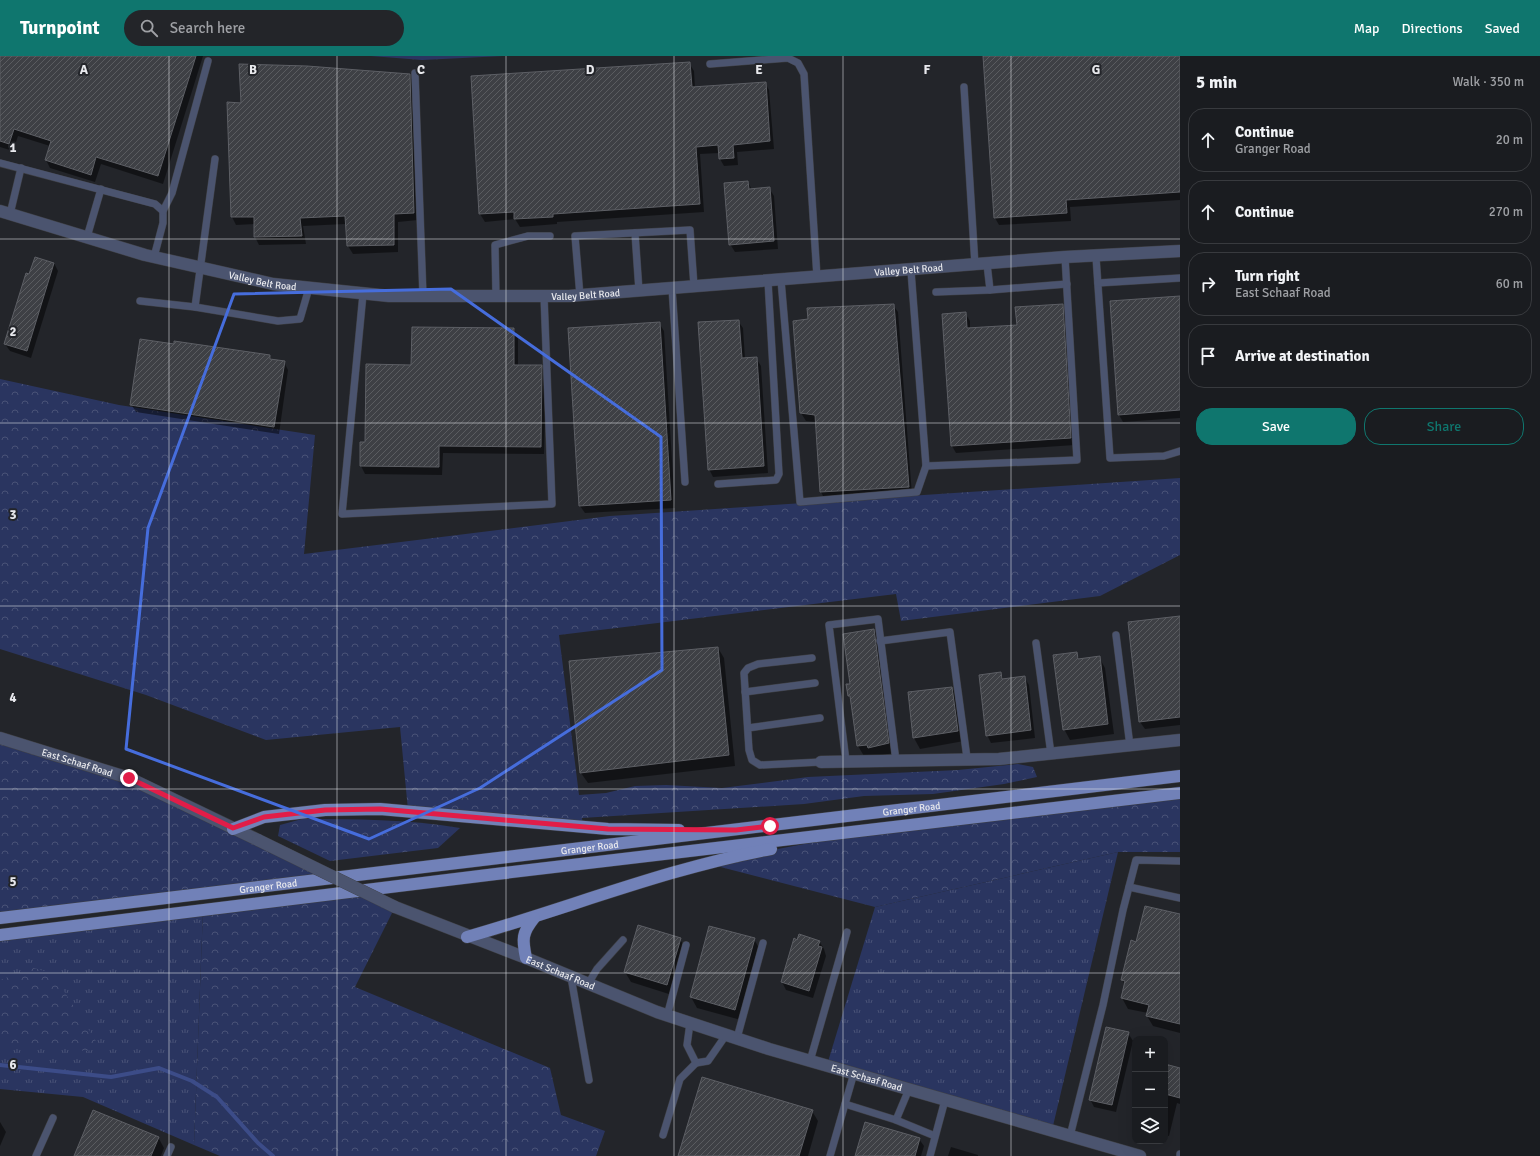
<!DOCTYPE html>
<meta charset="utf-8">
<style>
body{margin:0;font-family:Signika,sans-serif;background:#232529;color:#f1f3f6}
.controls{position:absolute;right:12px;bottom:12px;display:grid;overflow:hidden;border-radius:8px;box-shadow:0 4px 16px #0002}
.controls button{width:36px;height:36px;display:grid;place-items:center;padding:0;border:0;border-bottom:1px solid #383a3e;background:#1a1c20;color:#f1f3f6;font:20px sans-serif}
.stop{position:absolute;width:12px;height:12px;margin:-9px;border:3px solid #e11d48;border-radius:50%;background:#fff}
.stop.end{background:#e11d48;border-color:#fff;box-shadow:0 1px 4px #0008}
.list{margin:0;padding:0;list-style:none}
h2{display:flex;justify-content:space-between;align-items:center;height:52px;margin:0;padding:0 16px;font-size:17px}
h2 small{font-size:13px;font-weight:400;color:#9fa1a5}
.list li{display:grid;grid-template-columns:26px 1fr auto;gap:12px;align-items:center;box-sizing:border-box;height:64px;margin:0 8px 8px;padding:0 8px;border:1px solid #383a3e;border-radius:16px}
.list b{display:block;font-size:15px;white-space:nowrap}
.list p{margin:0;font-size:13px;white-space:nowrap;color:#9fa1a5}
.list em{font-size:13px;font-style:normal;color:#9fa1a5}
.actions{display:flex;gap:8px;padding:12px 16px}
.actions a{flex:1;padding:9px 0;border:1px solid #0f766e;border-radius:16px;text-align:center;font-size:14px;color:#0f766e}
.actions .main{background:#0f766e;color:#fff}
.icon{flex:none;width:22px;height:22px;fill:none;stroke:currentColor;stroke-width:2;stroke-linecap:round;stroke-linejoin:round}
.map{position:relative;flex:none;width:1180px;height:1100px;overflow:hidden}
header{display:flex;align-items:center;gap:24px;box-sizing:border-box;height:56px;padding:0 20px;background:#0f766e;color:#fff}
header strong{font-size:19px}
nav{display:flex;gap:22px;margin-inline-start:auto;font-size:14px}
.search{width:280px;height:36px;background:#232529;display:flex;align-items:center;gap:10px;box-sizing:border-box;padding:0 14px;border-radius:22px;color:#9fa1a5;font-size:15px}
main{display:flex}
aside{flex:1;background:#1a1c20}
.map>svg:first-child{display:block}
</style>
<header>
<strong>Turnpoint</strong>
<div class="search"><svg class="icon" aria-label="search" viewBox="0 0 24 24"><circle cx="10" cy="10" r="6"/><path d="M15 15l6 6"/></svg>Search here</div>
<nav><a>Map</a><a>Directions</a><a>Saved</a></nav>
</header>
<main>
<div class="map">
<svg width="1180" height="1100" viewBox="0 0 1180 1100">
<defs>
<pattern id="grass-tufts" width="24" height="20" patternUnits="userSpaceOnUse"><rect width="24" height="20" fill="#2a3560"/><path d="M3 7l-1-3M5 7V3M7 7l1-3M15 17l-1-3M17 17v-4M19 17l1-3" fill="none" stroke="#495277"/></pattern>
<pattern id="forest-crowns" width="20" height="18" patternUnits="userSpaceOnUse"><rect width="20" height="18" fill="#2a3560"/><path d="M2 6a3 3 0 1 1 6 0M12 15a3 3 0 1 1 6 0" fill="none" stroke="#495277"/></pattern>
<pattern id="building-hatch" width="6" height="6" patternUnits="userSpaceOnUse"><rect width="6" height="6" fill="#3e4045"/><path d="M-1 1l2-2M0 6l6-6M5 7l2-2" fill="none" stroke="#5a5c60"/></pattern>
</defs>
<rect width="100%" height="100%" fill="#23252a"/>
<g fill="url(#grass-tufts)">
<path d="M371,0H503L422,4Z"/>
<path d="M1118,796L1052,1074L827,1009L875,851Z"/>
<path d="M203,854L194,1089L83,1041L0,1033V879Z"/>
</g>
<g fill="url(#forest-crowns)">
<path d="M0,323L119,349L315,379L304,498L610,460L1180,422V499L1100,540L901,565L896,538L559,579L579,739L606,737L635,730L666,729L722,732L808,721L958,714L1018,708L1033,711L1037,721L1004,728L933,738L864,740L804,748L582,762L583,770L408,754L400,671L266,684L146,639L0,593Z"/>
<path d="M0,682L129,722L334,822L0,862Z"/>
<path d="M1180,737V796H1118L875,851L705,807L883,773Z"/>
<path d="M302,763C355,763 407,763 460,772L438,792L330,805L278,780L280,769Z"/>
<path d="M359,834L395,851L355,931L550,1012L561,1059L605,1075L596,1100H220L194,1089L203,854Z"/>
<path d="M34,912L53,918L101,993L84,995L63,990L0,988V924Z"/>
</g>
<g fill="#0007">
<path d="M0,0H203L163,128L101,108L95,126L50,112L46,104L50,90L18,80L13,95L0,91Z"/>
<path d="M984,0H1180V144L1070,151L1071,165L999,169L995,162Z"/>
<path d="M689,7L694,15L695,32L765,27L769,34L774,93L737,96L738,109L724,110L720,103L719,97L700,98L704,156L557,166V168L520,171L515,163L485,166L480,158Z"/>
<path d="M409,19L414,27L418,164L398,166V196L353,198L348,190L346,168L303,170L306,188L259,189L255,181V168L236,169L232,161L242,48Z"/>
<path d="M748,126L752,134L769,132L774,140L778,193L735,196L730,188Z"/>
<path d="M54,207L58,215L31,302L10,295L5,288L30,219Z"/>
<path d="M1180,241V362L1123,366L1119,359Z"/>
<path d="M893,249L898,256L912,439L825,444L821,436L816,366L806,365L801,357Z"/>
<path d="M1062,249L1067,257L1075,389L956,397L952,390L965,257L970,265V273L1018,270Z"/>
<path d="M738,265L743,272L745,303L756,302L761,310L768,417L713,421L709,413Z"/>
<path d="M659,267L664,275L675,452L585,457L580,450Z"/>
<path d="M514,273L518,281V310H541L546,318L544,398L443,397L442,419L365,418L361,410L366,387L412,310Z"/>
<path d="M270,300L272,304L284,306L288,314L279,378L136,356L131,348Z"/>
<path d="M1180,561V669L1145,673L1140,666Z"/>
<path d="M874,574L880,585L894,697L883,699L884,701L864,700L858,690L852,645L849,640L851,629Z"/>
<path d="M718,592L724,602L735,710L588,727L581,717Z"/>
<path d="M1076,598L1080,603L1099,601L1105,612L1114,678L1070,684L1064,673Z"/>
<path d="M1001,617L1004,624L1024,621L1029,629L1035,682L991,687L987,679Z"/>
<path d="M952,632L958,642L964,685L920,693L914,682L909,637Z"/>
<path d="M1180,860V977L1153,970L1147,960L1148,957L1128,953L1122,942L1125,929L1122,924L1137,887Z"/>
<path d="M710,871L754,883L760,894L741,964L697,952L691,941Z"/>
<path d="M680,883L686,894L672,939L631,926L625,916Z"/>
<path d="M794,884L819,885L824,893L826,900L813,942L786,934L782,926Z"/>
<path d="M1128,977L1133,985L1116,1056L1094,1051L1090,1043Z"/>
<path d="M1165,1009L1180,1013V1048L1177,1047L1169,1080L1165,1079Z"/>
<path d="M812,1055L818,1065L808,1100H679Z"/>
<path d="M0,1066L6,1076L0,1090Z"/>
<path d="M158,1081L164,1092L161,1100H75Z"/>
<path d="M919,1083L924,1090L921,1100H856Z"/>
<path d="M951,1091L978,1099V1100H948Z"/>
</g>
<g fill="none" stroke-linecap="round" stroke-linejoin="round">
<path stroke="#3c4c88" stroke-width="4" d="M0,1009L111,1021L159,1012L192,1025L217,1041L258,1087L273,1100"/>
</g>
<g fill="url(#building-hatch)" stroke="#5d5f65">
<path d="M0,0H196L158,120L96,101L91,119L45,104L51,85L14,73L9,88L0,85Z"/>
<path d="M983,0H1180V136L1066,144L1067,157L994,162Z"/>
<path d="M690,6L692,31L766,26L770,85L733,89L734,102L719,103L718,89L696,91L700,148L553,158V161L514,163V156L479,158L471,20Z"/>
<path d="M239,8L307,10L410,18L414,157L394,158V189L347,190L345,160L300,162L302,180L254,181V161H231L227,46L241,47Z"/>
<path d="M748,125L749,133L770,131L774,185L729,189L724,127Z"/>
<path d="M35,201L54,207L27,295L4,288L26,217L29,218Z"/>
<path d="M1180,240V354L1118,359L1110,245Z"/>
<path d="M894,248L909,431L820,436L815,359L800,357L793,265L808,263L807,252Z"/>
<path d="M1063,248L1071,382L951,390L942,258L966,256L967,272L1017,269L1015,251Z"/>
<path d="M739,264L742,302L757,301L764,410L708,414L698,266Z"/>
<path d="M660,266L671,444L579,450L568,272Z"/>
<path d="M412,271L514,272V309H542L541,391L439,390V411L360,410V386H365L366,308L411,309Z"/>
<path d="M140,283L174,288V285L270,299V303L285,305L274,371L130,349Z"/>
<path d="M1180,560V661L1139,666L1128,566Z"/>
<path d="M874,573L889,687L868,692L867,689L857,690L850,640H848L846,628H850L843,578Z"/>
<path d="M718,591L729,699L580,717L569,605Z"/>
<path d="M1077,596L1078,603L1100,600L1108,668L1063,674L1053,599Z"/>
<path d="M1001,616L1002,623L1025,620L1031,674L986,680L979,619Z"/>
<path d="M952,631L958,675L913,682L908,636Z"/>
<path d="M1145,850L1180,858V968L1146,960L1149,949L1121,942L1125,925L1121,924L1131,884L1136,886Z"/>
<path d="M638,869L681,882L667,929L624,916Z"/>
<path d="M709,870L755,882L735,954L690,941Z"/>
<path d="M799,878L820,885L818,890L822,891L809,935L781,926L794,882L797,884Z"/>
<path d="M1106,971L1129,976L1112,1049L1089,1044Z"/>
<path d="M1165,1008L1180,1012V1042L1165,1038Z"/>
<path d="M702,1021L813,1054L799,1100H678Z"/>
<path d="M93,1054L159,1081L151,1100H74Z"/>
<path d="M865,1066L920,1082L915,1100H855Z"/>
</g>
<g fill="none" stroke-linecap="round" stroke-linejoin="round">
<g stroke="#3f4045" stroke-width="8">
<g id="service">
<path d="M710,8L788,2L798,7L804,18L817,221"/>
<path d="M415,17L423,240"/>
<path d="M964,31L975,209"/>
<path d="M215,103L195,251L278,265L300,263L309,232"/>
<path d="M0,107L155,148L163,155V167L154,201"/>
<path d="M163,155L172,137L208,5"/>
<path d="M10,158L21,112"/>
<path d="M635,177L639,235"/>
<path d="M87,181L101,133"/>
<path d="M1096,201L1110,402L1164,400L1180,395"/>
<path d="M781,224L800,446L917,436L926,410L911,215"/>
<path d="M1098,227L1180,222"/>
<path d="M672,232L685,426"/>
<path d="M990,234L1067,228"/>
<path d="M936,236L990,234L987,208"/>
<path d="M363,238L342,458L552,448L544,240"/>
<path d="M496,240L495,189L528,180H550"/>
<path d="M580,240L575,180L690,174L694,230"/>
<path d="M140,245L195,251"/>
<path d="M926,410L1077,404L1065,201"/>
<path d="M718,428L776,424L779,418L768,225"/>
<path d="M1116,579L1130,690"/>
<path d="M880,585L950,576L967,702"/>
<path d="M1036,587L1051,698"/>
<path d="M812,602L758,608L748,612L744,617L749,694L752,704L760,709L821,706"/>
<path d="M745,636L815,627"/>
<path d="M748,672L820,662"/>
<path d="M846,705L829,569L878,563L896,705"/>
<path d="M1129,831L1180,842"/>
<path d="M571,921L589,1024"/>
<path d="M588,928L597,913L623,884"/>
<path d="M667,960L686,889"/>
<path d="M690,967L687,989L696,1007L708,1005L726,979"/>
<path d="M737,982L763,887"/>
<path d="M810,1005L847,876"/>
<path d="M845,1048L896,1064L909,1033"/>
<path d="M896,1064L935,1080"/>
<path d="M663,1079L680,1023L696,1007"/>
<path d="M1070,1080L1103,949L1123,854L1136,804L1180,805"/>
<path d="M36,1100L53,1062"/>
<path d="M167,1100L171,1091"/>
<path d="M830,1100L854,1017"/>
<path d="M930,1100L945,1044"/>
<path d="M1180,1100V1098"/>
</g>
</g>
<g stroke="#3f4045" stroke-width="13">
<g id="minor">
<path id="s1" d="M0,155L145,199L273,228L389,240H569L1065,201L1180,195"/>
<path d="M821,706L999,703L1180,684"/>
</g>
</g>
<g stroke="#3f4045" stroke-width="13">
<g id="tertiary">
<path id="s2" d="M0,682L129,722L258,784"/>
<path id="s3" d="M395,851L526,902L657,956L769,993L1140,1100"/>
</g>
</g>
<g stroke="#3f4045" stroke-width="13">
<g id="primary">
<path d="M233,773L264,761L325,754L380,753L608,773L679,774"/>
<path id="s4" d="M0,862L1180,720"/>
<path d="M0,879L496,818L1180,737"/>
<path d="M467,881C569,852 668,812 771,793"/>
<path d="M526,902C522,883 522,877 534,862"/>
</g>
</g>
<use href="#service" stroke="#4b546f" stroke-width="7"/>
<use href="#minor" stroke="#4b546f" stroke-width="12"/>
<use href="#tertiary" stroke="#4b546f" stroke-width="12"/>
<use href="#primary" stroke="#7181b8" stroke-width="12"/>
<g stroke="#3f4045" stroke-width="13" stroke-linecap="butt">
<path id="tertiary-bridge" d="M258,784L395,851"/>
</g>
<use href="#tertiary-bridge" stroke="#4b546f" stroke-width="12"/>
</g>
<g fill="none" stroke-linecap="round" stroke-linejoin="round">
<path stroke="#e11d48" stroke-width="5" d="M129,722L233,772L264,761L325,754L380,753L608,773L736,774L770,770"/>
</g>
<path fill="none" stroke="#466ddc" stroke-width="3" stroke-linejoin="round" d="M451,233L661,381L662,614L480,732L369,783L126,693L148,472L234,238Z"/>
<path fill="none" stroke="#e8e9ed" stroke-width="1" stroke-opacity="0.55" d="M169,0V1100M337,0V1100M506,0V1100M674,0V1100M843,0V1100M1011,0V1100M0,183H1180M0,367H1180M0,550H1180M0,733H1180M0,917H1180"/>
<g text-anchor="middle" stroke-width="4" stroke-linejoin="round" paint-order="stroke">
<g font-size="10" fill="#e8e9ed" stroke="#23252a">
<text dy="4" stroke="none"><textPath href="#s1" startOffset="920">Valley Belt Road</textPath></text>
<text dy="4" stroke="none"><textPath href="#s1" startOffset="272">Valley Belt Road</textPath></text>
<text dy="4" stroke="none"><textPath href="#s1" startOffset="596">Valley Belt Road</textPath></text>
<text dy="4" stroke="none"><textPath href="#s2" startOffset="81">East Schaaf Road</textPath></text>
<text dy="4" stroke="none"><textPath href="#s4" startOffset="918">Granger Road</textPath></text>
<text dy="4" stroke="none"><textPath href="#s4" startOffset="594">Granger Road</textPath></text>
<text dy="4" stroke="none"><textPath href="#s4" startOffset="270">Granger Road</textPath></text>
<text dy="4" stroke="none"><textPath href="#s3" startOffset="178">East Schaaf Road</textPath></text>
<text dy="4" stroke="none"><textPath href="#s3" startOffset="502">East Schaaf Road</textPath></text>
</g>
</g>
<g font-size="13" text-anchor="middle" font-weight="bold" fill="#e8e9ed" stroke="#23252a" stroke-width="4" stroke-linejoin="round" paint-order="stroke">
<text x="84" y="18">A</text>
<text x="253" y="18">B</text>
<text x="421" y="18">C</text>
<text x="590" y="18">D</text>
<text x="759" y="18">E</text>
<text x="927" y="18">F</text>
<text x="1096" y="18">G</text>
<text x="13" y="96">1</text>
<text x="13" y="280">2</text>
<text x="13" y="463">3</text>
<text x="13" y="646">4</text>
<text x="13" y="830">5</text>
<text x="13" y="1013">6</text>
</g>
</svg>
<div class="controls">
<button>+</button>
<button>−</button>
<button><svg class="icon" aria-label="layers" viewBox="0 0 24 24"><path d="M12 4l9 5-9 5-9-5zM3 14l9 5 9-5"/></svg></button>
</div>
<div class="stop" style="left:770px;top:770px"></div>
<div class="stop end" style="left:129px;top:722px"></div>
</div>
<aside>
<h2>5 min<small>Walk · 350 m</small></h2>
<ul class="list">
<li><svg class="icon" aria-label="ahead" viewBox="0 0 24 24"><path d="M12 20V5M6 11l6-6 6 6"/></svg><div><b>Continue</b><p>Granger Road</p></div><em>20 m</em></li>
<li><svg class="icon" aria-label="ahead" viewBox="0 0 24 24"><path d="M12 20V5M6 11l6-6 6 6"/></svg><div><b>Continue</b></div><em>270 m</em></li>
<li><svg class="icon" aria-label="right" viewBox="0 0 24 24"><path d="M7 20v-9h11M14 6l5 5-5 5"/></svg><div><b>Turn right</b><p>East Schaaf Road</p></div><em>60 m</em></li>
<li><svg class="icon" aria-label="arrive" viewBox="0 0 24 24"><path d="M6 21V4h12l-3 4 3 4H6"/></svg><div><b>Arrive at destination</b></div></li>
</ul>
<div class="actions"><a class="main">Save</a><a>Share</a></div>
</aside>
</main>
